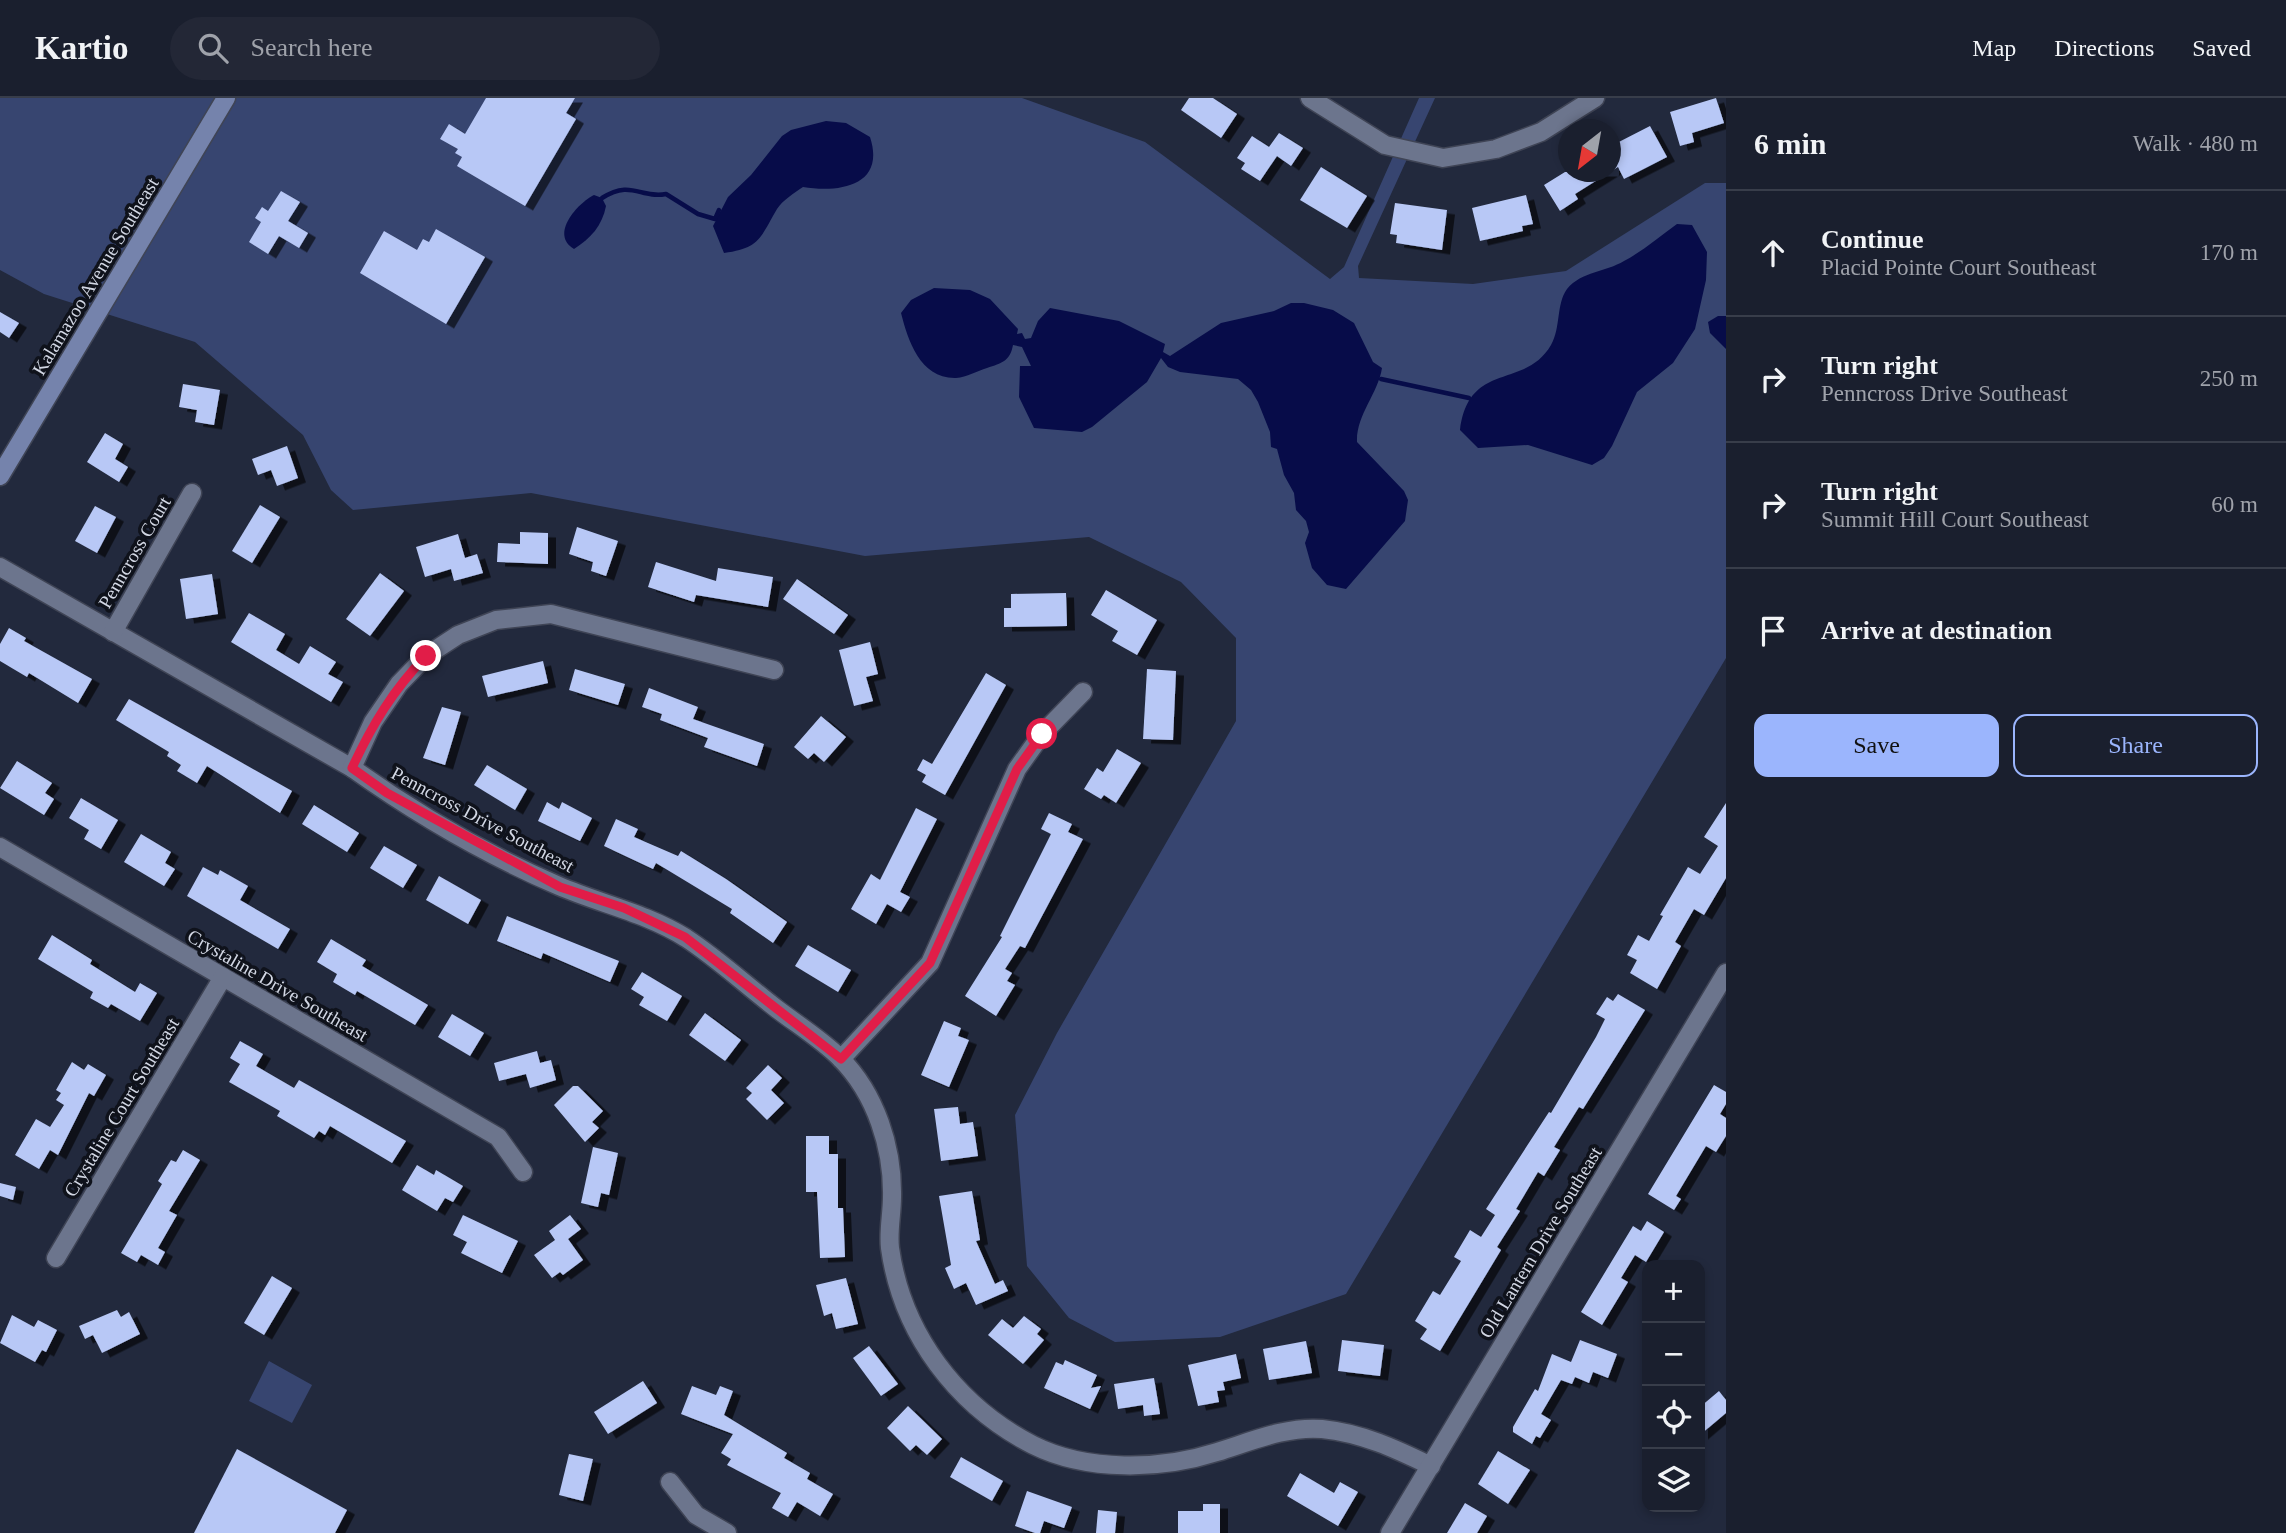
<!DOCTYPE html>
<meta charset="utf-8">
<style>
body{margin:0;font-family:Georgia,serif;background:#232736;color:#f1f3f6}
.controls{position:absolute;right:21px;bottom:21px;display:grid;overflow:hidden;border-radius:14px;box-shadow:0 4px 10px #0003}
.controls button{width:63px;height:63px;display:grid;place-items:center;padding:0;border:0;border-bottom:2px solid #383d4a;background:#1a1f2e;color:#f1f3f6;font:35px sans-serif}
.compass{position:absolute;left:1558px;top:21px;width:63px;height:63px;border-radius:50%;background:#1a1f2e;box-shadow:0 4px 10px #0003;rotate:211deg}
.stop{position:absolute;width:21px;height:21px;margin:-16px;border:5px solid #e11d48;border-radius:50%;background:#fff}
.stop.end{background:#e11d48;border-color:#fff;box-shadow:0 2px 7px #0008}
.list{margin:0;padding:0;list-style:none}
h2{display:flex;justify-content:space-between;align-items:center;height:91px;margin:0;padding:0 28px;font-size:30px}
h2 small{font-size:23px;font-weight:400;color:#9fa2aa}
.list li{display:grid;grid-template-columns:46px 1fr auto;gap:21px;align-items:center;box-sizing:border-box;height:126px;padding:0 28px;border-top:2px solid #383d4a}
.list b{display:block;font-size:26px;white-space:nowrap}
.list p{margin:0;font-size:23px;white-space:nowrap;color:#9fa2aa}
.list em{font-size:23px;font-style:normal;color:#9fa2aa}
.actions{display:flex;gap:14px;padding:21px 28px}
.actions a{flex:1;padding:16px 0;border:2px solid #9bb5fd;border-radius:14px;text-align:center;font-size:24px;color:#9bb5fd}
.actions .main{background:#9bb5fd;color:#111}
.icon{flex:none;width:38px;height:38px;fill:none;stroke:currentColor;stroke-width:2;stroke-linecap:round;stroke-linejoin:round}
.map{position:relative;flex:none;width:1726px;height:1435px;overflow:hidden}
header{display:flex;align-items:center;gap:42px;box-sizing:border-box;height:98px;padding:0 35px;background:#1a1f2e;border-bottom:2px solid #383d4a}
header strong{font-size:33px}
nav{display:flex;gap:38px;margin-inline-start:auto;font-size:24px}
.search{width:490px;height:63px;background:#232736;display:flex;align-items:center;gap:18px;box-sizing:border-box;padding:0 24px;border-radius:38px;color:#9fa2aa;font-size:26px}
main{display:flex}
aside{flex:1;background:#1a1f2e}
.map>svg:first-child{display:block}
</style>
<header>
<strong>Kartio</strong>
<div class="search"><svg class="icon" aria-label="search" viewBox="0 0 24 24"><circle cx="10" cy="10" r="6"/><path d="M15 15l6 6"/></svg>Search here</div>
<nav><a>Map</a><a>Directions</a><a>Saved</a></nav>
</header>
<main>
<div class="map">
<svg width="1726" height="1435" viewBox="0 0 1726 1435">
<defs>
<filter id="shadow"><feDropShadow dx="8" dy="4.5" stdDeviation="0" flood-color="#0009"/></filter>
</defs>
<rect width="100%" height="100%" fill="#22293d"/>
<g fill="#374570">
<path d="M0,0H1022L1145,44L1330,181L1344,169L1419,0H1435L1358,168L1359,180L1473,186L1566,173L1705,85H1726V560L1346,1196L1220,1239L1115,1244L1069,1220L1027,1168L1015,1017L1057,935L1236,623V540L1181,484L1089,439L865,458L531,395L353,412L331,392L303,337L195,244L44,196L0,172Z"/>
<path d="M269,1263L312,1287L292,1325L249,1303Z"/>
</g>
<g fill="#070c49">
<path d="M826,23L846,25L870,39C886,88 839,95 803,89C794,95 783,102 777,111C760,140 760,150 724,155L713,128L728,99L751,77L782,38L791,32Z"/>
<path d="M594,97L602,100L606,108C602,128 591,140 574,151C549,136 578,105 594,97Z"/>
<path d="M1677,126L1692,127L1707,154L1706,182L1695,231L1673,265L1637,294L1612,348L1604,360L1592,367L1528,347L1478,350L1460,332C1469,262 1525,292 1551,247C1561,230 1556,206 1567,191C1582,173 1606,174 1624,163C1643,153 1660,138 1677,126Z"/>
<path d="M934,190L970,192L990,201L1018,231L1017,236L1022,235L1025,241L1031,240L1038,223L1050,210L1119,223L1165,246L1163,254L1170,258L1221,225L1274,213L1291,205H1304L1333,212L1354,225L1373,264L1382,270C1378,296 1356,317 1357,344L1404,393L1408,402L1405,423L1346,491L1327,487L1312,470L1305,445L1309,434L1306,423L1296,412L1294,395L1284,377L1277,351L1271,349L1270,334L1258,304L1251,292L1238,281L1180,274L1168,269L1161,260L1147,284L1092,329L1082,334L1034,330L1019,299L1020,268H1031L1022,249L1013,247C1010,263 1002,265 987,270C977,273 967,279 956,280C920,281 908,242 901,215L911,202Z"/>
<path d="M1718,218H1726V251L1710,235L1708,224Z"/>
</g>
<g fill="none" stroke-linecap="round" stroke-linejoin="round">
<g stroke="#070c49" stroke-width="4.5">
<path d="M602,100C632,81 640,101 666,96L698,116L715,121L719,112"/>
<path d="M1381,281L1469,300"/>
</g>
</g>
<g fill="#b8c8f6" filter="url(#shadow)">
<path d="M486,0H575L566,15L576,21L525,108L457,68L462,59L455,55L458,51L440,41L449,26L465,36Z"/>
<path d="M1189,0H1213L1237,16L1221,40L1181,12Z"/>
<path d="M1716,0L1724,25L1692,35L1694,44L1680,48L1670,14Z"/>
<path d="M1650,28L1667,59L1624,81L1618,69L1575,96L1578,101L1560,113L1544,87L1565,74H1611V48Z"/>
<path d="M1279,35L1303,50L1291,68L1277,58L1260,83L1241,71L1245,65L1237,60L1252,38L1269,49Z"/>
<path d="M1321,69L1367,98L1347,130L1300,102Z"/>
<path d="M281,93L300,104L288,123L308,135L299,150L279,138L268,156L249,144L261,124L255,120L262,109L268,113Z"/>
<path d="M1526,97L1533,126L1522,128L1523,133L1480,143L1472,110Z"/>
<path d="M1395,105L1447,112L1442,152L1396,145L1397,137L1390,136Z"/>
<path d="M436,131L485,159L446,226L360,175L384,133L417,152L423,141L429,144Z"/>
<path d="M0,214L19,225L9,240L0,234Z"/>
<path d="M183,286L220,292L214,327L195,324L197,312L179,309Z"/>
<path d="M105,335L123,346L115,361L128,369L119,384L87,364Z"/>
<path d="M287,348L298,380L277,388L271,372L258,377L252,361Z"/>
<path d="M260,407L280,419L252,465L232,453Z"/>
<path d="M95,408L116,419L97,455L75,443Z"/>
<path d="M577,429L618,443L606,478L591,473L593,464L569,456Z"/>
<path d="M520,434L548,435V466L497,464L498,445L520,446Z"/>
<path d="M458,436L465,460L477,456L483,475L454,483L451,471L425,479L416,449Z"/>
<path d="M656,464L716,483L718,470L773,479L768,509L696,497L694,504L648,489Z"/>
<path d="M380,475L404,493L370,538L346,521Z"/>
<path d="M212,476L218,516L186,521L180,481Z"/>
<path d="M797,481L848,517L834,536L783,501Z"/>
<path d="M1106,492L1157,522L1137,557L1112,543L1118,533L1091,517Z"/>
<path d="M1066,495L1067,528L1004,529V510H1011V496Z"/>
<path d="M249,515L285,536L276,552L299,566L310,548L336,564L328,576L343,584L331,604L231,544Z"/>
<path d="M9,530L26,540L24,543L92,581L78,605L29,575L27,579L0,563V546Z"/>
<path d="M870,544L878,576L866,579L873,603L854,608L839,552Z"/>
<path d="M543,563L548,585L488,599L482,578Z"/>
<path d="M575,571L625,586L618,607L569,592Z"/>
<path d="M1147,571L1176,573L1173,642L1143,641Z"/>
<path d="M986,575L1006,587L945,697L922,684L926,677L917,672L923,661L932,666Z"/>
<path d="M649,590L698,609L693,621L764,646L757,668L704,649L708,640L660,622L662,616L642,609Z"/>
<path d="M129,601L292,693L280,715L207,668L197,685L177,673L181,667L167,658L169,654L116,622Z"/>
<path d="M442,609L461,614L445,667L423,660Z"/>
<path d="M821,618L846,639L824,664L814,655L808,661L794,649Z"/>
<path d="M1117,651L1141,665L1116,705L1104,697L1101,701L1084,691L1097,670L1103,674Z"/>
<path d="M17,663L52,685L45,695L54,701L44,717L0,690Z"/>
<path d="M487,667L527,691L515,712L474,687Z"/>
<path d="M81,700L118,722L101,751L84,741L89,732L69,720Z"/>
<path d="M547,704L559,711L562,704L592,720L580,743L538,723Z"/>
<path d="M1726,705V780L1704,817L1694,811L1675,844L1681,848L1657,891L1630,875L1637,862L1627,857L1638,837L1649,843L1663,818L1660,817L1688,769L1700,776L1718,748L1704,739Z"/>
<path d="M314,707L359,735L347,754L302,726Z"/>
<path d="M916,710L937,721L900,794L910,799L901,814L887,806L876,826L851,811L871,776L880,782Z"/>
<path d="M1049,715L1072,726L1068,734L1083,741L1025,850L1020,848L1005,871L1012,875L1007,883L1015,887L996,918L965,898L1002,839L1000,838L1051,736L1041,731Z"/>
<path d="M616,721L638,731L634,739L678,758L681,753L726,781L787,824L773,845L730,815L732,811L656,765L653,771L604,748Z"/>
<path d="M141,736L171,754L165,765L175,771L164,788L124,764Z"/>
<path d="M384,748L417,767L403,790L370,770Z"/>
<path d="M203,769L218,777L220,772L248,788L240,802L290,831L278,851L187,798Z"/>
<path d="M439,778L481,802L468,826L426,802Z"/>
<path d="M507,818L619,863L610,884L543,855L541,861L497,843Z"/>
<path d="M52,837L92,862L90,866L135,894L140,885L157,895L140,923L111,906L108,910L90,900L93,894L38,861Z"/>
<path d="M331,841L366,862L362,868L428,907L415,927L357,893L355,897L333,884L337,876L317,864Z"/>
<path d="M808,847L851,872L838,894L795,868Z"/>
<path d="M642,874L682,898L667,923L639,907L644,899L631,891Z"/>
<path d="M1618,896L1645,912L1583,1011L1579,1009L1554,1049L1560,1052L1544,1078L1538,1074L1516,1111L1520,1113L1497,1149L1501,1152L1440,1253L1420,1241L1427,1231L1415,1223L1433,1193L1440,1197L1461,1163L1454,1159L1470,1132L1481,1139L1495,1117L1486,1111L1549,1014L1551,1015L1596,939L1605,921L1596,916L1607,899L1613,903Z"/>
<path d="M705,915L741,942L725,963L689,937Z"/>
<path d="M452,916L484,935L470,958L438,939Z"/>
<path d="M944,923L961,930L958,938L969,942L949,989L921,977Z"/>
<path d="M240,943L263,956L256,968L294,990L299,982L406,1043L392,1065L330,1028L325,1037L319,1033L314,1040L277,1018L280,1013L229,984L240,966L230,960Z"/>
<path d="M537,953L540,965L551,962L556,982L530,990L526,976L499,983L494,965Z"/>
<path d="M72,964L84,972L88,966L106,977L94,998L89,995L58,1057L50,1052L39,1071L15,1057L36,1021L50,1029L64,1007L56,1002L61,995L56,992Z"/>
<path d="M768,967L782,980L771,992L784,1005L767,1022L746,1001L752,995L746,990Z"/>
<path d="M1714,987L1726,994V1006L1720,1016L1726,1020V1038L1716,1054L1706,1048L1676,1098L1681,1101L1674,1112L1648,1096Z"/>
<path d="M573,988H578L603,1013L592,1024L599,1030L585,1044L554,1007Z"/>
<path d="M958,1009L960,1026L973,1024L978,1058L941,1063L934,1011Z"/>
<path d="M806,1038H829V1056H838V1110H843L845,1159L820,1160L817,1094H806Z"/>
<path d="M593,1049L618,1055L609,1097L601,1095L598,1109L581,1105Z"/>
<path d="M183,1052L200,1062L169,1113L177,1117L158,1150L165,1154L158,1167L141,1157L137,1164L121,1155L162,1086L158,1083L171,1062L176,1064Z"/>
<path d="M417,1067L434,1077L436,1072L463,1088L453,1104L445,1100L437,1113L402,1092Z"/>
<path d="M0,1085L16,1089L13,1102L0,1098Z"/>
<path d="M972,1093L980,1142L976,1143L995,1186L1003,1182L1008,1193L976,1207L966,1185L954,1191L945,1170L951,1167L939,1098Z"/>
<path d="M463,1117L518,1143L502,1175L461,1155L467,1144L453,1137Z"/>
<path d="M570,1117L581,1131L568,1141L583,1162L563,1177L560,1174L552,1180L534,1157L555,1142L549,1133Z"/>
<path d="M1647,1123L1664,1134L1646,1164L1635,1157L1621,1180L1628,1184L1602,1227L1581,1214L1633,1128L1641,1133Z"/>
<path d="M272,1178L292,1190L264,1237L244,1225Z"/>
<path d="M846,1180L858,1226L836,1231L832,1215L824,1218L816,1187Z"/>
<path d="M117,1212L121,1219L129,1214L140,1236L102,1255L93,1237L85,1241L79,1228Z"/>
<path d="M12,1217L34,1229L38,1222L57,1232L46,1254L42,1252L35,1264L0,1245Z"/>
<path d="M1024,1218L1041,1231L1037,1236L1044,1242L1023,1266L988,1237L1002,1221L1013,1230Z"/>
<path d="M1342,1242L1384,1247L1380,1278L1338,1273Z"/>
<path d="M1580,1242L1617,1256L1608,1280L1593,1274L1589,1285L1575,1279L1572,1286L1561,1282L1541,1316L1551,1322L1540,1340L1536,1338L1532,1346L1513,1334V1329L1535,1291L1538,1293L1552,1256L1571,1264Z"/>
<path d="M1306,1243L1312,1275L1269,1282L1263,1251Z"/>
<path d="M869,1248L898,1286L881,1298L853,1260Z"/>
<path d="M1236,1256L1241,1280L1223,1284L1225,1292L1217,1293L1219,1304L1198,1308L1188,1267Z"/>
<path d="M1065,1262L1097,1277L1091,1290L1101,1288L1090,1311L1044,1290L1056,1264L1063,1267Z"/>
<path d="M1154,1280L1160,1316L1144,1318L1143,1307L1118,1311L1114,1286Z"/>
<path d="M643,1283L657,1305L608,1336L594,1314Z"/>
<path d="M692,1288L716,1297L720,1288L733,1293L724,1317L787,1355L784,1360L810,1375L807,1381L833,1396L820,1418L797,1404L788,1419L772,1410L781,1395L727,1367L731,1361L721,1355L733,1336L681,1316Z"/>
<path d="M1719,1293L1726,1302V1315L1700,1337V1309Z"/>
<path d="M908,1308L942,1341L927,1357L916,1347L910,1353L887,1330Z"/>
<path d="M237,1351L347,1412L335,1435H194Z"/>
<path d="M1498,1353L1530,1372L1508,1406L1478,1386Z"/>
<path d="M569,1356L593,1361L583,1403L559,1397Z"/>
<path d="M961,1359L1003,1383L992,1403L950,1379Z"/>
<path d="M1300,1375L1334,1395L1340,1384L1358,1394L1338,1428L1287,1398Z"/>
<path d="M1027,1393L1072,1409L1064,1430L1044,1423L1040,1435H1035L1015,1428Z"/>
<path d="M1465,1405L1487,1418L1477,1435H1447Z"/>
<path d="M1203,1406H1220V1435H1178V1413H1203Z"/>
<path d="M1098,1412L1117,1414L1115,1435H1096Z"/>
</g>
<g fill="none" stroke-linecap="round" stroke-linejoin="round">
<g stroke="#3f4455" stroke-width="21">
<g id="street">
<path d="M1310,0L1385,47L1443,60L1496,51L1541,34L1595,0"/>
<path d="M0,469L352,670C415,715 487,757 559,788C601,806 646,815 686,840C718,861 747,888 777,911C798,927 822,942 840,960C876,996 893,1050 892,1099C892,1116 888,1133 890,1150C902,1236 957,1308 1033,1347C1087,1374 1161,1372 1217,1354C1250,1344 1286,1328 1322,1331C1362,1335 1396,1351 1431,1368"/>
<path d="M113,534L192,395"/>
<path d="M352,670L373,624L399,586L426,558L458,537L496,522L551,516L774,572"/>
<path d="M0,749L498,1039L523,1074"/>
<path d="M841,961L930,865L1017,671L1042,636L1083,594"/>
<path d="M56,1160L223,879"/>
<path d="M670,1384L696,1417L727,1435"/>
<path d="M1390,1435L1726,875"/>
</g>
</g>
<g stroke="#3f4455" stroke-width="21">
<path id="secondary" d="M0,378L226,0"/>
</g>
<use href="#street" stroke="#6c758d" stroke-width="18"/>
<use href="#secondary" stroke="#7583ac" stroke-width="18"/>
</g>
<g fill="none" stroke-linecap="round" stroke-linejoin="round">
<path stroke="#e11d48" stroke-width="9" d="M426,558C393,592 372,627 352,670L387,695L560,789L624,810L685,839L841,961L930,865L1017,671L1042,636"/>
</g>
<g text-anchor="middle" stroke-width="7" stroke-linejoin="round" paint-order="stroke">
<g font-size="19" fill="#d2d7e4" stroke="#0f121b">
<text transform="translate(95 178) rotate(-59)" y="7">Kalamazoo Avenue Southeast</text>
<text transform="translate(134 454) rotate(-60)" y="7">Penncross Court</text>
<text transform="translate(483 721) rotate(28)" y="7">Penncross Drive Southeast</text>
<text transform="translate(278 887) rotate(30)" y="7">Crystaline Drive Southeast</text>
<text transform="translate(121 1009) rotate(-59)" y="7">Crystaline Court Southeast</text>
<text transform="translate(1540 1144) rotate(-59)" y="7">Old Lantern Drive Southeast</text>
</g>
</g>
</svg>
<div class="controls">
<button>+</button>
<button>−</button>
<button><svg class="icon" aria-label="locate" viewBox="0 0 24 24"><circle cx="12" cy="12" r="6"/><path d="M12 2v4M12 18v4M2 12h4M18 12h4"/></svg></button>
<button><svg class="icon" aria-label="layers" viewBox="0 0 24 24"><path d="M12 4l9 5-9 5-9-5zM3 14l9 5 9-5"/></svg></button>
</div>
<svg class="compass" viewBox="-18 -18 36 36"><path d="M0-13l5 13h-10z" fill="#e53935"/><path d="M0 13l5-13h-10z" fill="#9fa2aa"/></svg>
<div class="stop" style="left:1042px;top:636px"></div>
<div class="stop end" style="left:426px;top:558px"></div>
</div>
<aside>
<h2>6 min<small>Walk · 480 m</small></h2>
<ul class="list">
<li><svg class="icon" aria-label="ahead" viewBox="0 0 24 24"><path d="M12 20V5M6 11l6-6 6 6"/></svg><div><b>Continue</b><p>Placid Pointe Court Southeast</p></div><em>170 m</em></li>
<li><svg class="icon" aria-label="right" viewBox="0 0 24 24"><path d="M7 20v-9h11M14 6l5 5-5 5"/></svg><div><b>Turn right</b><p>Penncross Drive Southeast</p></div><em>250 m</em></li>
<li><svg class="icon" aria-label="right" viewBox="0 0 24 24"><path d="M7 20v-9h11M14 6l5 5-5 5"/></svg><div><b>Turn right</b><p>Summit Hill Court Southeast</p></div><em>60 m</em></li>
<li><svg class="icon" aria-label="arrive" viewBox="0 0 24 24"><path d="M6 21V4h12l-3 4 3 4H6"/></svg><div><b>Arrive at destination</b></div></li>
</ul>
<div class="actions"><a class="main">Save</a><a>Share</a></div>
</aside>
</main>
